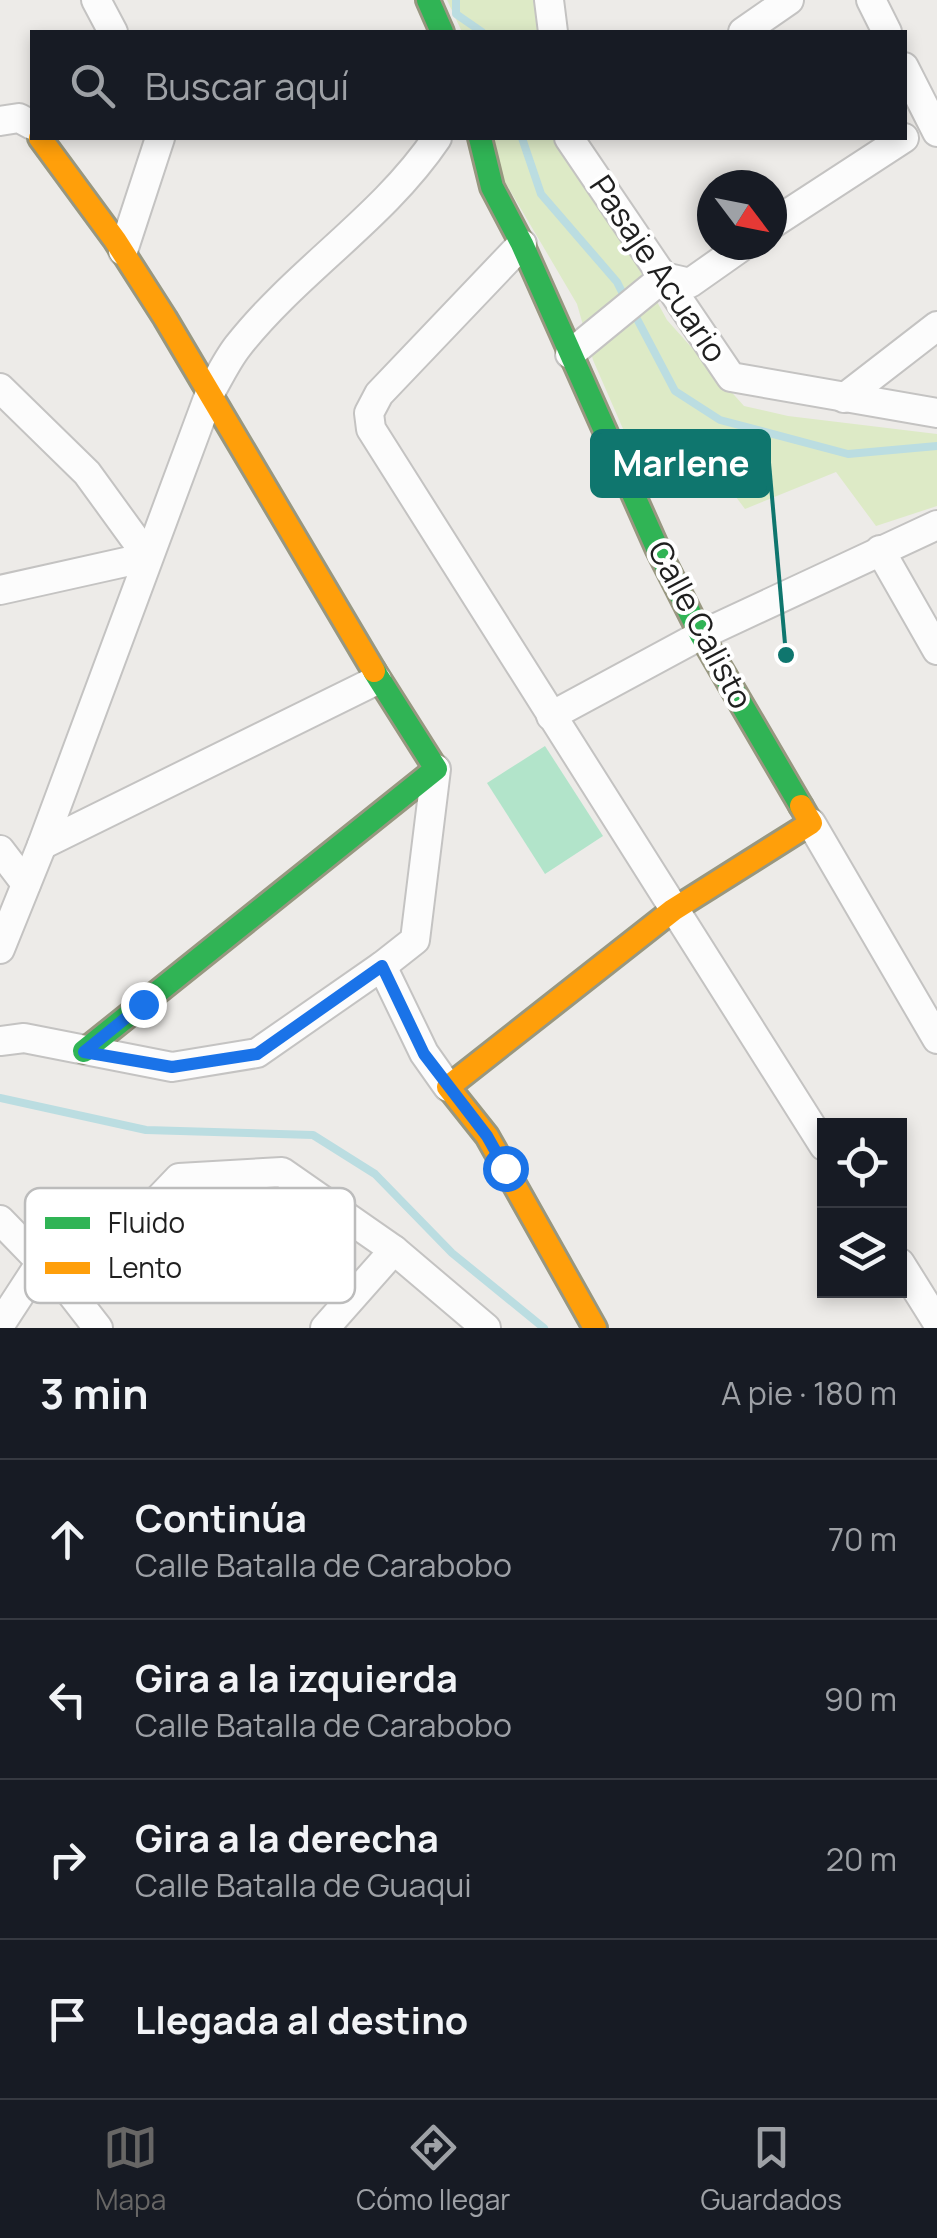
<!DOCTYPE html>
<html lang="es">
<meta charset="utf-8">
<style>
body{margin:0;font-family:Manrope,sans-serif;background:#242831;color:#f1f3f6}
.controls{position:absolute;right:30px;bottom:30px;display:grid;overflow:hidden;border-radius:0px;box-shadow:0 5px 15px #0003}
.controls button{width:90px;height:90px;display:grid;place-items:center;padding:0;border:0;border-bottom:2px solid #363941;background:#171b24;color:#f1f3f6;font:50px sans-serif}
.compass{position:absolute;left:697px;top:170px;width:90px;height:90px;border-radius:50%;background:#171b24;box-shadow:0 5px 15px #0003;rotate:122deg}
.stop{position:absolute;width:30px;height:30px;margin:-22px;border:8px solid #1a73e8;border-radius:50%;background:#fff}
.stop.end{background:#1a73e8;border-color:#fff;box-shadow:0 2px 10px #0008}
.list{margin:0;padding:0;list-style:none}
h2{display:flex;justify-content:space-between;align-items:center;height:130px;margin:0;padding:0 40px;font-size:42px}
h2 small{font-size:32px;font-weight:400;color:#9ea1a6}
.list li{display:grid;grid-template-columns:65px 1fr auto;gap:30px;align-items:center;box-sizing:border-box;height:160px;padding:0 40px;border-top:2px solid #363941}
.list b{display:block;font-size:38px;white-space:nowrap}
.list p{margin:0;font-size:32px;white-space:nowrap;color:#9ea1a6}
.list em{font-size:32px;font-style:normal;color:#9ea1a6}
.icon{flex:none;width:55px;height:55px;fill:none;stroke:currentColor;stroke-width:2;stroke-linecap:round;stroke-linejoin:round}
.map{position:relative;flex:none;width:937px;height:1328px;overflow:hidden}
.search{position:absolute;background:#171b24;box-shadow:0 5px 15px #0003;left:30px;right:30px;top:30px;height:110px;display:flex;align-items:center;gap:25px;box-sizing:border-box;padding:0 35px;border-radius:0px;color:#9ea1a6;font-size:38px}
.sheet{height:770px;background:#171b24}
nav{display:flex;justify-content:space-around;align-items:center;box-sizing:border-box;height:140px;border-top:2px solid #363941;background:#171b24;font-size:28px;color:#9ea1a6}
nav a{display:grid;justify-items:center;gap:5px}
nav .on{color:#676665}
.map>svg:first-child{display:block}
</style>
<div class="map">
<svg width="937" height="1328" viewBox="0 0 937 1328">
<rect width="100%" height="100%" fill="#edebe8"/>
<g fill="#ddeac6">
<path d="M447,0H535L542,32H462Z"/>
<path d="M494,138H571L596,190L667,320L744,406L788,416L937,434V506L876,526L836,472L745,509L715,469L677,466L644,477L593,360L577,304L501,175Z"/>
</g>
<path fill="#b2e4ca" d="M545,746L603,836L545,874L487,783Z"/>
<g fill="none" stroke-linecap="round" stroke-linejoin="round">
<g stroke="#bbdde1" stroke-width="8">
<path d="M456,0V14L482,32"/>
<path d="M522,138L541,194L617,282L623,294"/>
<path d="M636,317L675,391L720,420L848,454L937,446"/>
<path d="M0,1098L146,1130L313,1135L375,1174L452,1253L544,1328"/>
</g>
<g stroke="#c4c3c2" stroke-width="32">
<g id="street">
<path d="M96,0L113,32"/>
<path d="M549,0L553,32"/>
<path d="M871,0L887,32"/>
<path d="M743,32L789,0"/>
<path d="M904,67L937,132"/>
<path d="M0,121L19,118L32,125"/>
<path d="M569,138L731,377L937,413"/>
<path d="M772,224L904,138"/>
<path d="M522,244L379,394L369,413L371,429L824,1146"/>
<path d="M123,251L160,138"/>
<path d="M664,277L690,283L744,245"/>
<path d="M570,354L664,277"/>
<path d="M0,388L87,473L148,557L0,590"/>
<path d="M844,398L937,326"/>
<path d="M880,550L937,650"/>
<path d="M551,716L701,635L937,525"/>
<path d="M811,823L937,1039"/>
<path d="M42,845L377,680"/>
<path d="M0,850L26,884"/>
<path d="M0,949L42,845L210,393C219,377 227,360 238,346C298,270 383,218 437,138"/>
<path d="M382,966L415,940L436,769"/>
<path d="M0,1041L24,1038L172,1067L257,1053L382,966L424,1053L448,1087"/>
<path d="M0,1220L70,1292L98,1328"/>
<path d="M900,1263L937,1322"/>
<path d="M70,1292L179,1178L282,1172L394,1250L486,1328"/>
<path d="M0,1325L41,1262"/>
<path d="M325,1328L394,1250"/>
</g>
</g>
<g stroke="#989780" stroke-width="28">
<g id="fast">
<path d="M428,0L442,32"/>
<path d="M480,138L492,187L522,244L658,550L701,635L801,806"/>
<path d="M84,1051L436,769L374,671"/>
</g>
</g>
<g stroke="#989780" stroke-width="28">
<g id="slow">
<path d="M40,138L115,240L165,318L374,671"/>
<path d="M595,1328L487,1136L448,1087L673,910L811,823L801,806"/>
</g>
</g>
<use href="#street" stroke="#fcfcfc" stroke-width="28"/>
<use href="#fast" stroke="#30b455" stroke-width="22"/>
<use href="#slow" stroke="#ff9f0a" stroke-width="22"/>
</g>
<g fill="none" stroke-linecap="round" stroke-linejoin="round">
<path stroke="#1a73e8" stroke-width="12" d="M143,1004L84,1052L172,1067L257,1054L382,966L424,1054L487,1136L505,1168"/>
</g>
<g text-anchor="middle" stroke-width="8" stroke-linejoin="round" paint-order="stroke">
<g font-size="32" fill="#1f1f1f" stroke="#fff">
<text transform="translate(658 269) rotate(56)" y="11">Pasaje Acuario</text>
<text transform="translate(700 625) rotate(62)" y="11">Calle Calisto</text>
</g>
</g>
<rect x="25" y="1188" width="330" height="115" rx="15" fill="#fff" stroke="#bcbcbc" stroke-width="2.5"/>
<rect x="45" y="1217" width="45" height="12" fill="#30b455"/>
<rect x="45" y="1262" width="45" height="12" fill="#ff9f0a"/>
<g font-size="28" fill="#1f1f1f">
<text x="108" y="1233">Fluido</text>
<text x="108" y="1278">Lento</text>
</g>
<path fill="none" stroke="#0f766e" stroke-width="4" d="M786 655L769 463"/>
<circle fill="#0f766e" stroke="#fff" stroke-width="4" cx="786" cy="655" r="10"/>
<rect fill="#0f766e" stroke="#0f766e" stroke-width="4" x="592" y="431" width="177" height="65" rx="10"/>
<g font-size="35" text-anchor="middle" font-weight="bold" fill="#fff">
<text x="681" y="476">Marlene</text>
</g>
</svg>
<div class="controls">
<button><svg class="icon" aria-label="locate" viewBox="0 0 24 24"><circle cx="12" cy="12" r="6"/><path d="M12 2v4M12 18v4M2 12h4M18 12h4"/></svg></button>
<button><svg class="icon" aria-label="layers" viewBox="0 0 24 24"><path d="M12 4l9 5-9 5-9-5zM3 14l9 5 9-5"/></svg></button>
</div>
<svg class="compass" viewBox="-18 -18 36 36"><path d="M0-13l5 13h-10z" fill="#e53935"/><path d="M0 13l5-13h-10z" fill="#9ea1a6"/></svg>
<div class="stop" style="left:505px;top:1168px"></div>
<div class="stop end" style="left:143px;top:1004px"></div>
<div class="search"><svg class="icon" aria-label="search" viewBox="0 0 24 24"><circle cx="10" cy="10" r="6"/><path d="M15 15l6 6"/></svg>Buscar aquí</div>
</div>
<section class="sheet">
<h2>3 min<small>A pie · 180 m</small></h2>
<ul class="list">
<li><svg class="icon" aria-label="ahead" viewBox="0 0 24 24"><path d="M12 20V5M6 11l6-6 6 6"/></svg><div><b>Continúa</b><p>Calle Batalla de Carabobo</p></div><em>70 m</em></li>
<li><svg class="icon" aria-label="left" viewBox="0 0 24 24"><path d="M17 20v-9H6M10 6l-5 5 5 5"/></svg><div><b>Gira a la izquierda</b><p>Calle Batalla de Carabobo</p></div><em>90 m</em></li>
<li><svg class="icon" aria-label="right" viewBox="0 0 24 24"><path d="M7 20v-9h11M14 6l5 5-5 5"/></svg><div><b>Gira a la derecha</b><p>Calle Batalla de Guaqui</p></div><em>20 m</em></li>
<li><svg class="icon" aria-label="arrive" viewBox="0 0 24 24"><path d="M6 21V4h12l-3 4 3 4H6"/></svg><div><b>Llegada al destino</b></div></li>
</ul>
</section>
<nav>
<a class="on"><svg class="icon" aria-label="map" viewBox="0 0 24 24"><path d="M3 6l6-2 6 2 6-2v14l-6 2-6-2-6 2zM9 4v14M15 6v14"/></svg>Mapa</a>
<a><svg class="icon" aria-label="directions" viewBox="0 0 24 24"><path d="M12 3l9 9-9 9-9-9zM9 14v-3h6M13 9l2 2-2 2"/></svg>Cómo llegar</a>
<a><svg class="icon" aria-label="saved" viewBox="0 0 24 24"><path d="M7 4h10v16l-5-4-5 4z"/></svg>Guardados</a>
</nav>
